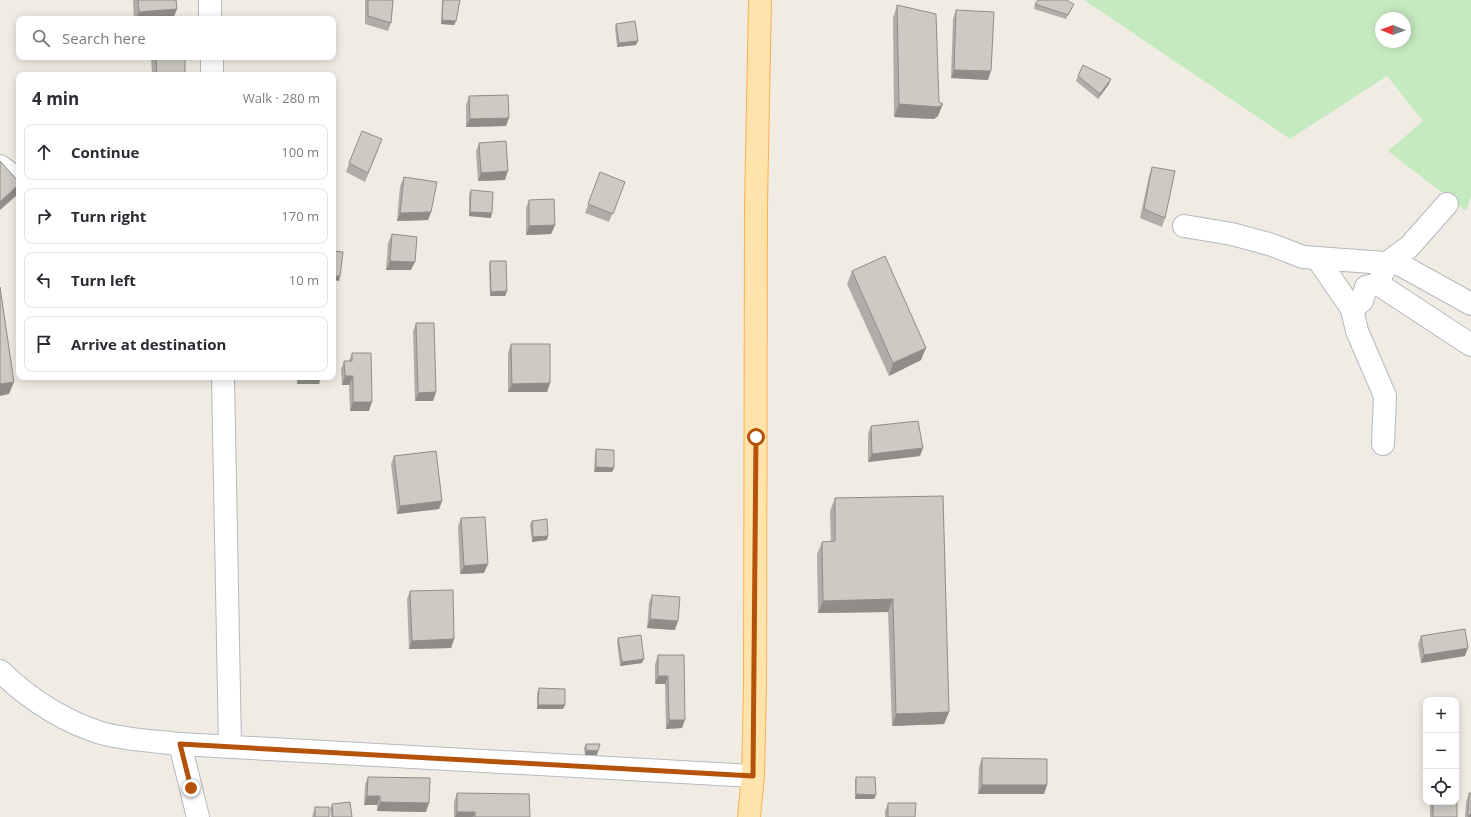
<!DOCTYPE html>
<meta charset="utf-8">
<style>
body{margin:0;font-family:"Open Sans",sans-serif;background:#f7f7f7;color:#2b2b33}
.controls{position:absolute;right:12px;bottom:12px;display:grid;overflow:hidden;border-radius:8px;box-shadow:0 2px 10px #0003}
.controls button{width:36px;height:36px;display:grid;place-items:center;padding:0;border:0;border-bottom:1px solid #e1e1e2;background:#fff;color:#2b2b33;font:20px sans-serif}
.compass{position:absolute;left:1375px;top:12px;width:36px;height:36px;border-radius:50%;background:#fff;box-shadow:0 2px 10px #0003;rotate:271deg}
.stop{position:absolute;width:12px;height:12px;margin:-9px;border:3px solid #b45309;border-radius:50%;background:#fff}
.stop.end{background:#b45309;border-color:#fff;box-shadow:0 1px 4px #0008}
.list{margin:0;padding:0;list-style:none}
h2{display:flex;justify-content:space-between;align-items:center;height:52px;margin:0;padding:0 16px;font-size:17px}
h2 small{font-size:13px;font-weight:400;color:#7c7c81}
.list li{display:grid;grid-template-columns:26px 1fr auto;gap:12px;align-items:center;box-sizing:border-box;height:56px;margin:0 8px 8px;padding:0 8px;border:1px solid #e1e1e2;border-radius:8px}
.list b{display:block;font-size:15px;white-space:nowrap}
.list em{font-size:13px;font-style:normal;color:#7c7c81}
.icon{flex:none;width:22px;height:22px;fill:none;stroke:currentColor;stroke-width:2;stroke-linecap:round;stroke-linejoin:round}
.map{position:relative;flex:none;width:1471px;height:817px;overflow:hidden}
.search{position:absolute;background:#fff;box-shadow:0 2px 10px #0003;left:16px;top:16px;width:320px;height:44px;display:flex;align-items:center;gap:10px;box-sizing:border-box;padding:0 14px;border-radius:8px;color:#7c7c81;font-size:15px}
.panel{position:absolute;background:#fff;box-shadow:0 2px 10px #0003;left:16px;top:72px;width:320px;height:308px;border-radius:8px}
.map>svg:first-child{display:block}
</style>
<div class="map">
<svg width="1471" height="817" viewBox="0 0 1471 817">
<rect width="100%" height="100%" fill="#f0ece4"/>
<path fill="#c6eabf" fill-rule="evenodd" d="M1084,0H1471V197L1466,211L1388,151L1423,121L1387,76L1290,139ZM1381,18H1405V42H1381Z"/>
<g fill="none" stroke-linecap="round" stroke-linejoin="round">
<g stroke="#b5b9bc" stroke-width="24">
<g id="street">
<path d="M210,0V19"/>
<path d="M212,57V75"/>
<path d="M0,166L19,180"/>
<path d="M1184,226L1232,234L1272,245L1303,257L1399,264L1471,304"/>
<path d="M1317,258L1352,309L1357,331L1385,396L1383,444"/>
<path d="M1378,284L1471,345"/>
<path d="M1352,309L1362,301L1366,287L1378,284L1387,263L1409,247L1447,204"/>
<path d="M223,377L230,746"/>
<path d="M180,744L198,817"/>
</g>
</g>
<g stroke="#b6bbc0" stroke-width="24">
<path id="secondary" d="M0,671C28,698 63,721 101,733C126,740 154,741 180,744L753,776"/>
</g>
<g stroke="#fdb050" stroke-width="24">
<path id="primary" d="M749,817L753,776L755,688L756,205L760,0"/>
</g>
<use href="#street" stroke="#fff" stroke-width="22"/>
<use href="#secondary" stroke="#fff" stroke-width="22"/>
<use href="#primary" stroke="#ffe3aa" stroke-width="22"/>
</g>
<g fill="#b0ada8">
<path d="M133,0H176L173,19H134Z"/>
<path d="M365,0H393L391,23L388,31L365,24Z"/>
<path d="M442,0H460L456,21L454,25L441,24Z"/>
<path d="M1035,4L1072,8L1066,19L1034,9Z"/>
<path d="M897,5L938,116L934,119L894,117L893,18Z"/>
<path d="M956,10L988,80L951,78L953,19Z"/>
<path d="M616,24L636,45L617,47L615,28Z"/>
<path d="M151,57H185V75H152Z"/>
<path d="M1083,65L1109,84L1098,99L1076,81Z"/>
<path d="M469,96L506,126L466,127V105Z"/>
<path d="M479,143L505,180L478,181L476,151Z"/>
<path d="M379,148L365,182L346,172L349,163Z"/>
<path d="M1152,167L1165,218L1162,227L1140,218L1149,176Z"/>
<path d="M600,172L625,182L609,222L585,213Z"/>
<path d="M404,177L431,212L428,220L397,221L400,186Z"/>
<path d="M471,190L491,218L469,216V194Z"/>
<path d="M529,200L555,225L551,234L526,235V208Z"/>
<path d="M392,234L411,270H386L388,243Z"/>
<path d="M490,261L507,291L505,296H490L489,265Z"/>
<path d="M852,271L921,360L889,376L847,284Z"/>
<path d="M416,323L436,392L433,401H415L413,332Z"/>
<path d="M511,344L550,383L547,392H508V353Z"/>
<path d="M352,353L369,411H350L349,385H342L341,369L344,361H349Z"/>
<path d="M297,377H321L319,384H297Z"/>
<path d="M871,426L920,456L868,462V434Z"/>
<path d="M596,449L614,468L612,472H594L595,454Z"/>
<path d="M394,456L442,501L439,509L397,514L391,464Z"/>
<path d="M943,496L949,712L944,724L892,726L888,612L818,613L817,554L822,542H831L830,511L835,498Z"/>
<path d="M461,518L484,573L460,574L458,527Z"/>
<path d="M532,521L548,536L547,540L532,542L530,525Z"/>
<path d="M410,591L454,639L451,648L409,649L407,599Z"/>
<path d="M652,595L675,630L647,628L649,603Z"/>
<path d="M1421,636L1465,656L1421,663L1418,644Z"/>
<path d="M618,638L642,663L620,666L617,642Z"/>
<path d="M658,655H684L682,728L666,729L665,684H655V664Z"/>
<path d="M539,688L563,709H537V693Z"/>
<path d="M586,744L598,751L597,755H585L584,748Z"/>
<path d="M982,758L1047,785L1044,794H978L979,767Z"/>
<path d="M368,777L426,812L377,811V805H364L365,785Z"/>
<path d="M856,777L876,795L874,799H855V781Z"/>
<path d="M457,793L530,817H454V802Z"/>
<path d="M1469,793L1471,817H1465L1466,802Z"/>
<path d="M1431,802H1456L1457,817H1430V804Z"/>
<path d="M888,803L915,817H885V811Z"/>
<path d="M332,804L352,817H331L330,809Z"/>
<path d="M315,807L329,817H312Z"/>
</g>
<g fill="#908d88">
<path d="M177,9L173,19H136L139,12Z"/>
<path d="M442,20L456,21L454,25L441,24Z"/>
<path d="M638,41L636,45L617,47L619,43Z"/>
<path d="M954,70L991,71L988,80L951,78Z"/>
<path d="M1111,79L1109,84L1098,99L1100,94Z"/>
<path d="M899,104H943L938,116L934,119L894,117Z"/>
<path d="M509,118L506,126L466,127L470,119Z"/>
<path d="M508,171L505,180L478,181L481,173Z"/>
<path d="M19,184V186L16,196L0,210V202Z"/>
<path d="M431,212L428,220L397,221L400,213Z"/>
<path d="M470,212L492,213L491,218L469,216Z"/>
<path d="M555,225L551,234L526,235L529,226Z"/>
<path d="M390,261L415,262L411,270H386Z"/>
<path d="M333,276H340L339,281L333,280Z"/>
<path d="M507,291L505,296H490L491,292Z"/>
<path d="M926,348L921,360L889,376L893,363Z"/>
<path d="M345,376H353L349,385H342Z"/>
<path d="M299,377H321L319,384H297Z"/>
<path d="M14,382L9,394L0,396V384Z"/>
<path d="M550,383L547,392H508L512,384Z"/>
<path d="M436,392L433,401H415L418,393Z"/>
<path d="M353,402H372L369,411H350Z"/>
<path d="M923,448L920,456L868,462L872,454Z"/>
<path d="M596,467L614,468L612,472H594Z"/>
<path d="M442,501L439,509L397,514L400,506Z"/>
<path d="M548,536L547,540L532,542L533,537Z"/>
<path d="M488,564L484,573L460,574L464,566Z"/>
<path d="M893,599L888,612L818,613L823,601Z"/>
<path d="M650,619L678,621L675,630L647,628Z"/>
<path d="M454,639L451,648L409,649L412,641Z"/>
<path d="M1468,648L1465,656L1421,663L1424,655Z"/>
<path d="M644,659L642,663L620,666L622,662Z"/>
<path d="M658,676H668L665,684H655Z"/>
<path d="M538,705H565L563,709H537Z"/>
<path d="M949,712L944,724L892,726L896,714Z"/>
<path d="M669,720H685L682,728L666,729Z"/>
<path d="M586,750L598,751L597,755H585Z"/>
<path d="M982,785H1047L1044,794H978Z"/>
<path d="M856,794L876,795L874,799H855Z"/>
<path d="M367,796H380L377,805H364Z"/>
<path d="M380,802L429,803L426,812L377,811Z"/>
<path d="M457,812H475L473,817H455Z"/>
<rect x="1468" y="815" width="3" height="2"/>
</g>
<g fill="#cdc9c3" stroke="#908d88">
<path d="M138,0H176L177,9L139,12Z"/>
<path d="M368,0H393L391,23L368,16Z"/>
<path d="M443,0H460L456,21L442,20Z"/>
<path d="M1038,0H1066L1074,4L1068,15L1035,4Z"/>
<path d="M897,5L936,14L939,102L943,104L939,107L899,104Z"/>
<path d="M956,10L994,12L991,71L954,70Z"/>
<path d="M635,21L638,41L619,43L616,24Z"/>
<path d="M156,57H185V75H157Z"/>
<path d="M1083,65L1111,79L1100,94L1078,76Z"/>
<path d="M508,95L509,118L470,119L469,96Z"/>
<path d="M362,131L382,139L368,173L349,163Z"/>
<path d="M506,141L508,171L481,173L479,143Z"/>
<path d="M0,161L19,182V184L0,202Z"/>
<path d="M1152,167L1175,171L1165,218L1144,209Z"/>
<path d="M600,172L625,182L613,214L588,204Z"/>
<path d="M404,177L437,182L431,212L400,213Z"/>
<path d="M471,190L493,192L492,213L470,212Z"/>
<path d="M554,199L555,225L529,226V200Z"/>
<path d="M392,234L417,237L415,262L390,261Z"/>
<path d="M333,251L343,252L340,276H333Z"/>
<path d="M885,256L926,348L893,363L852,271Z"/>
<path d="M490,261H506L507,291L491,292Z"/>
<path d="M0,287L14,382L0,384Z"/>
<path d="M416,323H434L436,392L418,393Z"/>
<path d="M511,344H550V383L512,384Z"/>
<path d="M352,353H371L372,402H353V376H345L344,361H352Z"/>
<path d="M918,421L923,448L872,454L871,426Z"/>
<path d="M596,449L614,450V468L596,467Z"/>
<path d="M436,451L442,501L400,506L394,456Z"/>
<path d="M943,496L949,712L896,714L893,599L823,601L822,542L835,541V498Z"/>
<path d="M485,517L488,564L464,566L461,518Z"/>
<path d="M547,519L548,536L533,537L532,521Z"/>
<path d="M453,590L454,639L412,641L410,591Z"/>
<path d="M652,595L680,597L678,621L650,619Z"/>
<path d="M1465,629L1468,648L1424,655L1421,636Z"/>
<path d="M641,635L644,659L622,662L618,638Z"/>
<path d="M658,655H684L685,720H669L668,676H658Z"/>
<path d="M539,688L565,689V705H538Z"/>
<path d="M586,744H600L598,751L586,750Z"/>
<path d="M982,758L1047,759V785H982Z"/>
<path d="M368,777L430,778L429,803L380,802V796H367Z"/>
<path d="M856,777H875L876,795L856,794Z"/>
<path d="M457,793L529,794L530,817H475V812H457Z"/>
<path d="M1469,793H1471V815H1468Z"/>
<path d="M1456,796H1457V817H1433V802H1456Z"/>
<path d="M350,802L352,817H333L332,804Z"/>
<path d="M888,803H916L915,817H888Z"/>
<rect x="315" y="807" width="14" height="10"/>
</g>
<g fill="none" stroke-linecap="round" stroke-linejoin="round">
<path stroke="#b45309" stroke-width="5" d="M191,788L180,744L753,776L756,437"/>
</g>
</svg>
<div class="controls">
<button>+</button>
<button>−</button>
<button><svg class="icon" aria-label="locate" viewBox="0 0 24 24"><circle cx="12" cy="12" r="6"/><path d="M12 2v4M12 18v4M2 12h4M18 12h4"/></svg></button>
</div>
<svg class="compass" viewBox="-18 -18 36 36"><path d="M0-13l5 13h-10z" fill="#e53935"/><path d="M0 13l5-13h-10z" fill="#7c7c81"/></svg>
<div class="stop" style="left:756px;top:437px"></div>
<div class="stop end" style="left:191px;top:788px"></div>
<div class="search"><svg class="icon" aria-label="search" viewBox="0 0 24 24"><circle cx="10" cy="10" r="6"/><path d="M15 15l6 6"/></svg>Search here</div>
<section class="panel">
<h2>4 min<small>Walk · 280 m</small></h2>
<ul class="list">
<li><svg class="icon" aria-label="ahead" viewBox="0 0 24 24"><path d="M12 20V5M6 11l6-6 6 6"/></svg><div><b>Continue</b></div><em>100 m</em></li>
<li><svg class="icon" aria-label="right" viewBox="0 0 24 24"><path d="M7 20v-9h11M14 6l5 5-5 5"/></svg><div><b>Turn right</b></div><em>170 m</em></li>
<li><svg class="icon" aria-label="left" viewBox="0 0 24 24"><path d="M17 20v-9H6M10 6l-5 5 5 5"/></svg><div><b>Turn left</b></div><em>10 m</em></li>
<li><svg class="icon" aria-label="arrive" viewBox="0 0 24 24"><path d="M6 21V4h12l-3 4 3 4H6"/></svg><div><b>Arrive at destination</b></div></li>
</ul>
</section>
</div>
